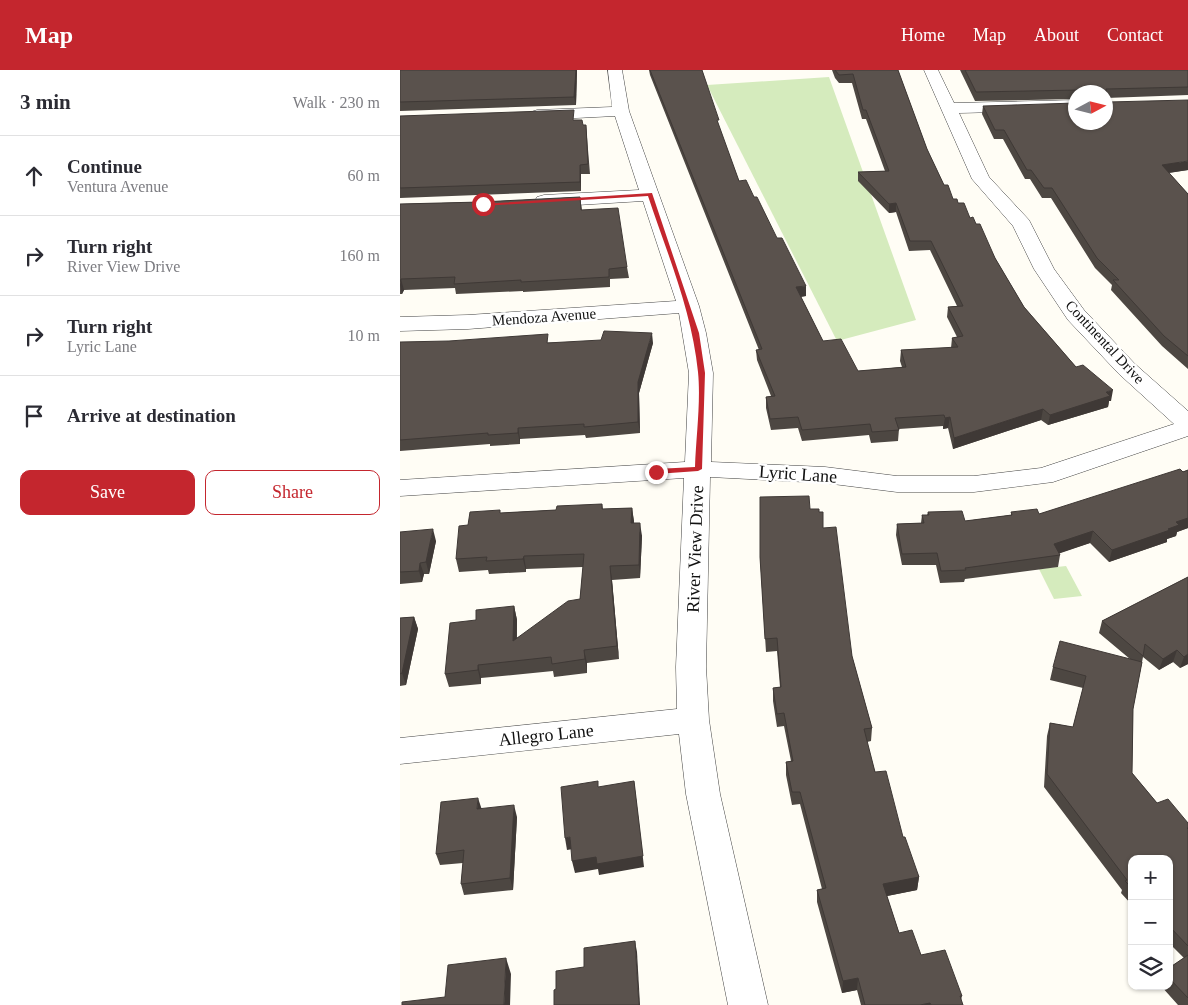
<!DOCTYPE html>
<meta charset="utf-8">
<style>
body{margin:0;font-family:"Times New Roman",serif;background:#f7f7f7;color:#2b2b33}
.controls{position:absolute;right:15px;bottom:15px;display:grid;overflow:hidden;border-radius:10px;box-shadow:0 1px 4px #0004}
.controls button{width:45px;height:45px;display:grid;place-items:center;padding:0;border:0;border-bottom:1px solid #e1e1e2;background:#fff;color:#2b2b33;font:25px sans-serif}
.compass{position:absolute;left:668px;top:15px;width:45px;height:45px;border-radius:50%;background:#fff;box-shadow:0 1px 4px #0004;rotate:83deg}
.stop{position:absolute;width:15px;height:15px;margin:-11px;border:4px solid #c4262e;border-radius:50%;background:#fff}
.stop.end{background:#c4262e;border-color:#fff;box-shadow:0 1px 5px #0008}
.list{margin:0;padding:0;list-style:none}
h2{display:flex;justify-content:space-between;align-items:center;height:65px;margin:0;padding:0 20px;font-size:21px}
h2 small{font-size:16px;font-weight:400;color:#7c7c81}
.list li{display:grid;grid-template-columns:32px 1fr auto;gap:15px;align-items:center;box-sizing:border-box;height:80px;padding:0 20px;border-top:1px solid #e1e1e2}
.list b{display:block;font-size:19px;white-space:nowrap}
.list p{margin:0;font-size:16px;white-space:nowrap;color:#7c7c81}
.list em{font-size:16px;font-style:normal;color:#7c7c81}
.actions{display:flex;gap:10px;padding:15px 20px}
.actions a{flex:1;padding:11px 0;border:1px solid #c4262e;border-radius:10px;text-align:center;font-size:18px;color:#c4262e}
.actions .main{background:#c4262e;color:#fff}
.icon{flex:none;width:28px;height:28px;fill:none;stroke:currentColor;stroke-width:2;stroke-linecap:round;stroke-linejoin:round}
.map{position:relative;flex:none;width:788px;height:935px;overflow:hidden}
header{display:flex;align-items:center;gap:30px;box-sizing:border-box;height:70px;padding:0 25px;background:#c4262e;color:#fff}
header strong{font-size:24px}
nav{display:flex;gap:28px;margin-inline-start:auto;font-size:18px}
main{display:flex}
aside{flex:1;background:#fff}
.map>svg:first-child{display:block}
</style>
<header>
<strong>Map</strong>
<nav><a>Home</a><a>Map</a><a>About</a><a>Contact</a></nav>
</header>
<main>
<aside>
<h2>3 min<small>Walk · 230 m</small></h2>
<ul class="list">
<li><svg class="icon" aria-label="ahead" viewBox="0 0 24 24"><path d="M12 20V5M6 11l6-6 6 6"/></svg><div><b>Continue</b><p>Ventura Avenue</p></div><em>60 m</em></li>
<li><svg class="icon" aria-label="right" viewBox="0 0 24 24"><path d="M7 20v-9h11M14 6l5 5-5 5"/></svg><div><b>Turn right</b><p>River View Drive</p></div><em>160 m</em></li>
<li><svg class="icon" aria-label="right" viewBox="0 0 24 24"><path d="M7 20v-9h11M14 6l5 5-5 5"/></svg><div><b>Turn right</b><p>Lyric Lane</p></div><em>10 m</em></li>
<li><svg class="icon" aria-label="arrive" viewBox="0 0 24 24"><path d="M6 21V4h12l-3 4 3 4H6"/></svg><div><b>Arrive at destination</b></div></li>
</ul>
<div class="actions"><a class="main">Save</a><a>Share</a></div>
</aside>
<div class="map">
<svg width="788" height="935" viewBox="0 0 788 935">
<rect width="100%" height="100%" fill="#fffdf5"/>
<g fill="#d5ebbd">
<path d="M429,7L516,250L437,271L307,15Z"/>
<path d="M666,496L682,526L654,529L639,499Z"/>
</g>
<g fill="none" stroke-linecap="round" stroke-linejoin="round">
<g stroke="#444" stroke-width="1">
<path id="minor" d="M208,0H222L229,41L299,236L306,263L313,303L311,392L425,397L497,406H574L641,398L774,354L719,304L668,250L634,199L613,156L572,109L524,0H538L554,33L676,30V40L559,43L589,107L629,150L654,199L684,240L735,294L788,341V366L653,412L574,422H497L425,413L310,407L306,597L309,650L320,724L368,935H328L286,724L279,664L0,694V668L277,639L276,597L284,408L0,426V410L285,392L289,303L279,243L68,259L0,261V247L68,245L276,231L243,131L144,137L137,135L135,131L137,127L144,125L239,120L215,46L137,50L131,48L129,45L131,42L137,40L212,37Z"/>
</g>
<use href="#minor" fill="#fff" fill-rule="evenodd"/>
</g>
<g fill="#4d4742">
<path d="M0,0H177L176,35L0,41Z"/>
<path d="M249,0H302L319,57L339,111L354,127L406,226L401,227L423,271L458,301L502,297L500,291L501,280L551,278L552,268L557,267L547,247L548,237L557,236L530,180L509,181L496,142L489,143L458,111V102L485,101L466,49H462L452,13H439L435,8L432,0H498L527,79L544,115L553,129L558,133L570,148L576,154L595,188L624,237L676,297L711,331H709L708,337L648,355L641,350L553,379L548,358L543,359V356L499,359L498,371L471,373L469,365L402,371L398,358L371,360L366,338V327L371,326L357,290L356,280H359L250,5Z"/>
<path d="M560,0H788V25L706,28V30L788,100L769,103L788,124V299L762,276L711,220L712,215L695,198L651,128H642L630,109H625L603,69H594L582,44L583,36L676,52L706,22H676V29L575,31Z"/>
<path d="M0,46L175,50L183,55H186L190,104H181V121L0,128Z"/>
<path d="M180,127L182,140L227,197L229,208L210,209V217L123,222V221L56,224L55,218L4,220L2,224H0V134L81,132Z"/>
<path d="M0,272L253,273L239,323L240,363L186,368L185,365L120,369V374L90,376V374L0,381Z"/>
<path d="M788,400V458L777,462L776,466L767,469V472L709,492L690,473L659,483L660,485L658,497L565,509L564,512L540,513L536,495H502L496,465L497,454L521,453L522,445H527L528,442L565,451L611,445V442L639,444Z"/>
<path d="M202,434L203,439L232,438L234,453L242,466L240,508L212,510L219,589L187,593V603L154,607L153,601L81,608V614L49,617L45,604L76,550L114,536L117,550V568L180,529L183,497L126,499V502L89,504L88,500L59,502L56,489L68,455L101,443L156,440Z"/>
<path d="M410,439L419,442L423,458L452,586L472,658L471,671L467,672L475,702L503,767L519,807L517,820L487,826L499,863L562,926L561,930L563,935H461L457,920L442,923L417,832V820L422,819L400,734L392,735L386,705V692L391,691L384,656L377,657L373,631V618L380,617L377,581L366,582L360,487Z"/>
<path d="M0,462L36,471L29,504H24L22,512L0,514Z"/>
<path d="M788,507V594L780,598L773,592L759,600L743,587L733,639L732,703L757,733L788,753V935H778L761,916H769V898L784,888L769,873V789H732V835L721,823L722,820L644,717L647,666L650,653L673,657L683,618L650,610L653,597L730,589L699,563L702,551Z"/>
<path d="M14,547L18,559L6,615L0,616V548Z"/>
<path d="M81,739L117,747L113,820L64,825L61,814L63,793L40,795L36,784Z"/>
</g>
<g fill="#3f3936">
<path d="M176,0H177L176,35L174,27Z"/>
<path d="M788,91V100L760,104L762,95Z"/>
<path d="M180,95L181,104V121L180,112Z"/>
<path d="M496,133V142L489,143V134Z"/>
<path d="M1,209L4,220L2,224L0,215Z"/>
<path d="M406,216V226L396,227V217Z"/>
<path d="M252,263L253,273L239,323L240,363L238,352V312Z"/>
<path d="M713,320L711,331H709L708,337L648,355L650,345L706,322Z"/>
<path d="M643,339L641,350L553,379L554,368Z"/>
<path d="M550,347L548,358L543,359L545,348Z"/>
<path d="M118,358L120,369V374L118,363Z"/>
<path d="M232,438L234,451L233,467L231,453Z"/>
<path d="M788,448V458L777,462L776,466L767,469V472L709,492L712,480L768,459L776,452Z"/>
<path d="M240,453L242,466L240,508L239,495Z"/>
<path d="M33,459L36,471L29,504L26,492Z"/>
<path d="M693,461L690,473L652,486L654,474Z"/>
<path d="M124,486L126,499V502L123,489Z"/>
<path d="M20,493L24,504L22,512L19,501Z"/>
<path d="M210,496L212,510L219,589L217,576Z"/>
<path d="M114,536L117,550L116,584L113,571Z"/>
<path d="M14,547L18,559L6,615L2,603Z"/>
<path d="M184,580L187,593V603L185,589Z"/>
<path d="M777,580L773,592L759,600L763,589Z"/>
<path d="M788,584V594L780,598L784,587Z"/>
<path d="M78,595L81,608V614L78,600Z"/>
<path d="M234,711L244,797L199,805L198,799L175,803L172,791Z"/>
<path d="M78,728L82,740L77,739Z"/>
<path d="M114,735L117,747L113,820L110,808Z"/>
<path d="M170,767L173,779L167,780L165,768Z"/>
<path d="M519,807L517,820L482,827L483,814Z"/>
<path d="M235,871L237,882L240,935H239Z"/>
<path d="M106,888L111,904L110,935H104Z"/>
<path d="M458,908L457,920L442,923L443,911Z"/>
<path d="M530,933V935H520Z"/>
</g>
<g fill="#5a524d" stroke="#3f3936">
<path d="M0,0H176L174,27L0,32Z"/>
<path d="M250,0H302L319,50H317L339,111L346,110L354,127H357L377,168H382L406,216L396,217L423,271L441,269L458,301L506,297L501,280L558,277L552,268L563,266L548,237L563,236L531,171H510L496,133L489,134L458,102L489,101L466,40H463L453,4L439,5L435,0H498L527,79L544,115H548L553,129H557L558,133H564L570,148L573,147L576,154H580L595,188L624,237L676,297L683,295L713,320L706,322L710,326L650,345L643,339L554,368L550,347L545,348L544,345L495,348L499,360L472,362L470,354L402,360L398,347L370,349L366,327L375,326L356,280L362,279Z"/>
<path d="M565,0H788V17L706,19V30L708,32L788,30V91L762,95L788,124V286L764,266L713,210H719L697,188L652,118H644L631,100H627L604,60H595L583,36L676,33V52H706V22H679V20L576,22Z"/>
<path d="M174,40L173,50H182L183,55H186L188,94L180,95V112L0,118V46Z"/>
<path d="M180,127L181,140L218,138L227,197L209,199V207L121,212V210L54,214L55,207L1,209L0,212V134L81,132Z"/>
<path d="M204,261L252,263L238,312V352L184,357V354L118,358V363L88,365V363L0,370V272L49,271L148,264L147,273L201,270Z"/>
<path d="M780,399L783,402L788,400V448L776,452L779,455L768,459L770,460L712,480L693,461L654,474L660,485L565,498L566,500L541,501L537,483L502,484L497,454L524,453L522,445H529L528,442L562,441L565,451L612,445L611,442L637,439L639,444Z"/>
<path d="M409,426L410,439H419V442H423V458L436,457L452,586L472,658L464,659L475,702L486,701L503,767H505L519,807L483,814L499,863L512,860L521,885L545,880L562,926H560L563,935H531L530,933L520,935H465L458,908L443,911L417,820L426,818L400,722H392L386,692L393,691L384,643L377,644L373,618L381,617L377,568L365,569L360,487V427Z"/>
<path d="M202,434V439L232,438L231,453H240L239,495L210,496L217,576L184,580L185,589L152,594L151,587L78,595V600L45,604L50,553L76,550V540L114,536L113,571L168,531L180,529L184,484L124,486L123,489L86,491L87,487L56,489L59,456L68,455L70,442L100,440V443L156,440L157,436Z"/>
<path d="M33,459L26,492L20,493L19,501L0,502V462Z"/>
<path d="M788,507V584L784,587L777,580L763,589L745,574L743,586L702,551Z"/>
<path d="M14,547L2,603L0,604V548Z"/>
<path d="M660,571L742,592L733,639L732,703L757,733L768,729L788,753V758H787L788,759V876L769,856V789H732V818L725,811L727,810L647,704L650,653L673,657L686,606L653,597Z"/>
<path d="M198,711V717L234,711L243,786L197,794L196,787L172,791L170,767L165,768L161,717Z"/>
<path d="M78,728L77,739L114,735L110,808L61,814L64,780L36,784L41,732Z"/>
<path d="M235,871L239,935H154V920L156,919V901L184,897V878Z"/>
<path d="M788,885V928L769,908V898Z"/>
<path d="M106,888L104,935H2V932L45,927L48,895Z"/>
</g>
<path fill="#c4262e" d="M252,123L299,263L305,303L302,399L298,401L256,404L253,402L256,399L295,397C296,367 301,331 298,302C292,241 267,183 248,126L83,136L81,134Z"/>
<g text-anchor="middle" stroke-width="5" stroke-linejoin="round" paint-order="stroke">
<g font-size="15" fill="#111" stroke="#fff">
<text transform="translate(144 247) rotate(-4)" y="5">Mendoza Avenue</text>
<text transform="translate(705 272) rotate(47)" y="5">Continental Drive</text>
</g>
<g font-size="18" fill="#111" stroke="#fff">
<text transform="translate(398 404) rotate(4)" y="6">Lyric Lane</text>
<text transform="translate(295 479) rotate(-88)" y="6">River View Drive</text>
<text transform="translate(146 665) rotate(-6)" y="6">Allegro Lane</text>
</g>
</g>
</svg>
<div class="controls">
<button>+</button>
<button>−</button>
<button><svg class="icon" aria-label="layers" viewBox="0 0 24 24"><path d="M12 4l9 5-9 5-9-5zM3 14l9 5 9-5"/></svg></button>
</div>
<svg class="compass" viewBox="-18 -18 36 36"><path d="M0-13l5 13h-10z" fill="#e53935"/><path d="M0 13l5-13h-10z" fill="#7c7c81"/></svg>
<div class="stop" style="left:83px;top:134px"></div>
<div class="stop end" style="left:256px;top:402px"></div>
</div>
</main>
